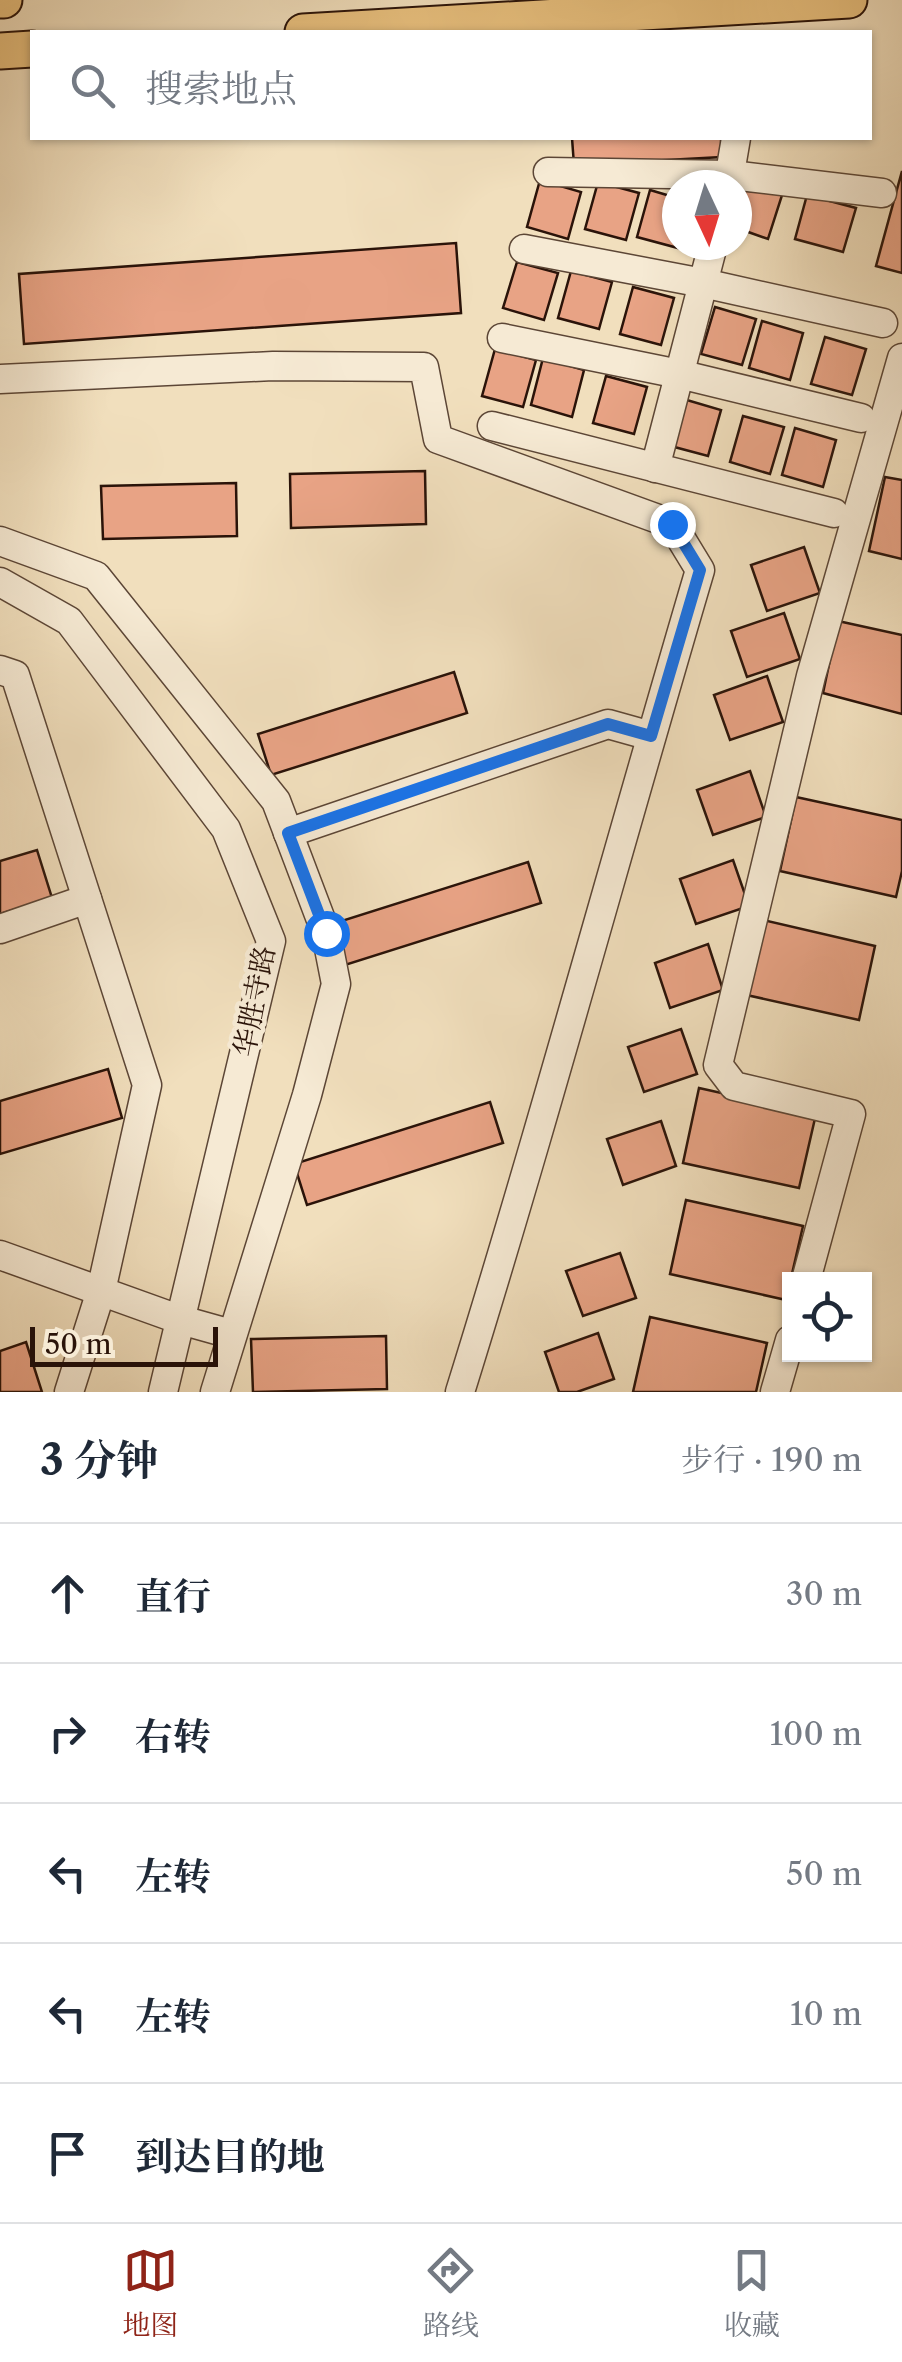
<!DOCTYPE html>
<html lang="zh">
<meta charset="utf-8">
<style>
body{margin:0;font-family:"Libre Caslon Text","Noto Serif SC",serif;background:#f6f6f7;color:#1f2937}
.controls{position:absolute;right:30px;bottom:30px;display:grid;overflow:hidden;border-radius:0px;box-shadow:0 2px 8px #0004}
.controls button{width:90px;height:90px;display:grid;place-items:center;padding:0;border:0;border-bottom:2px solid #e0e1e3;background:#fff;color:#1f2937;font:50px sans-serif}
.compass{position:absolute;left:662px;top:170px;width:90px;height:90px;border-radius:50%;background:#fff;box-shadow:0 2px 8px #0004;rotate:176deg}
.scale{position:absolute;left:30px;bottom:25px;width:188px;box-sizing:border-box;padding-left:10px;border:5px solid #2a1309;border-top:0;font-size:28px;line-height:35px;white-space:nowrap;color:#2a1309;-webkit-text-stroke:8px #f6ead4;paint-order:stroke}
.stop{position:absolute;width:30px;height:30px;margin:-22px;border:8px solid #1a73e8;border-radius:50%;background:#fff}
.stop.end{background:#1a73e8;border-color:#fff;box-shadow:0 2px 10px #0008}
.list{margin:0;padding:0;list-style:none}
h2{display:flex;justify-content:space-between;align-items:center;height:130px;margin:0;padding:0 40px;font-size:42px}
h2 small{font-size:32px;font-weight:400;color:#747a83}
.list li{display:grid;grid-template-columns:65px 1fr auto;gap:30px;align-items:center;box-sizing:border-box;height:140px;padding:0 40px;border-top:2px solid #e0e1e3}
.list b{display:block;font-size:38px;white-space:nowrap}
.list em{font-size:32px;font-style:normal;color:#747a83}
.icon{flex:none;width:55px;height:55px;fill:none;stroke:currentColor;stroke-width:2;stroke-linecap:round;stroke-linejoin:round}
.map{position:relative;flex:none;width:902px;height:1392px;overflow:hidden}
.search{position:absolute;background:#fff;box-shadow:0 2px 8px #0004;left:30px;right:30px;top:30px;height:110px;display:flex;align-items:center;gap:25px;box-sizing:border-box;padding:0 35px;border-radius:0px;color:#747a83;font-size:38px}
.sheet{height:830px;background:#fff}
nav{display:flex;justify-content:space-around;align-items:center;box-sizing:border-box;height:140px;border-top:2px solid #e0e1e3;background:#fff;font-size:28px;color:#747a83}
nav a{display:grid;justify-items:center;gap:5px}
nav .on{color:#8f2418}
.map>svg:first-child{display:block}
</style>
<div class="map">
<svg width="902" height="1392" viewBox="0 0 902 1392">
<rect width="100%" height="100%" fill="#f1dfbd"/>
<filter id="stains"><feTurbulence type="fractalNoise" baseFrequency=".002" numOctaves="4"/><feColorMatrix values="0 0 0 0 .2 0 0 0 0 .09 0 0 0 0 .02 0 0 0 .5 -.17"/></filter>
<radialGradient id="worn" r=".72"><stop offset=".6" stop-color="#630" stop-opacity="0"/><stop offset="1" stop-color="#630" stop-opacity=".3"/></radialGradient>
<g fill="#e8a385" stroke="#2a1309" stroke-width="2.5">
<path d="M572,138H721L722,157L574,165Z"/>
<path d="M902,171V273L876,266Z"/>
<path d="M540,180L581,192L568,239L527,227Z"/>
<path d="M598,182L639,193L626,240L585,229Z"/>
<path d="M741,182L784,189L768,239L737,228V195Z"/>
<path d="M650,190L677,198L678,248L637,237Z"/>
<path d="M807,195L856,208L843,252L795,239Z"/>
<path d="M456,243L461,313L24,344L19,274Z"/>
<path d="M517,262L558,273L544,320L503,308Z"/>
<path d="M571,271L612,282L599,329L558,318Z"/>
<path d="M633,287L674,298L661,345L620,334Z"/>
<path d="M715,307L756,319L742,365L701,354Z"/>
<path d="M762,321L803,333L790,380L749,368Z"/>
<path d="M825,337L866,349L852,395L811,384Z"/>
<path d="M495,349L536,360L523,407L482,396Z"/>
<path d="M543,358L584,370L572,417L531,405Z"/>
<path d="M606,376L647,387L634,434L593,423Z"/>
<path d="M680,398L721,410L708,456L667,445Z"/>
<path d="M743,416L784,427L770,474L730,462Z"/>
<path d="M795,428L836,440L823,487L782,475Z"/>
<path d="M425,471L426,524L291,528L290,474Z"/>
<path d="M885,477L902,480V559L869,551Z"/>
<path d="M236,483L237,536L103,539L101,486Z"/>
<path d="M804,547L820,593L767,611L751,565Z"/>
<path d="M784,613L800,659L747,677L731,631Z"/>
<path d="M838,621L902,635V714L823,693Z"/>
<path d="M454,672L467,713L271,775L258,734Z"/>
<path d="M767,676L783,722L730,740L714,695Z"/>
<path d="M750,771L766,817L713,835L697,790Z"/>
<path d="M796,797L902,820V871L896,897L780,871Z"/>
<path d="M37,850L52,898L0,914V861Z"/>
<path d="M733,860L749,906L696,924L680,879Z"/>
<path d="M528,862L541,903L345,965L332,924Z"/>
<path d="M759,919L875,946L859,1020L742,994Z"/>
<path d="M708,944L723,990L670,1008L655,963Z"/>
<path d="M681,1029L697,1074L644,1092L628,1047Z"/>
<path d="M108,1069L122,1118L0,1154V1101Z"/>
<path d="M699,1088L816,1114L799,1188L683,1163Z"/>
<path d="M490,1102L503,1143L307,1205L294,1164Z"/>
<path d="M661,1121L676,1166L623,1185L607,1139Z"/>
<path d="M686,1200L803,1226L786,1300L670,1274Z"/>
<path d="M620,1253L636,1298L583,1316L566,1271Z"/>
<path d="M650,1317L767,1343L756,1392H633Z"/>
<path d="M598,1333L614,1379L577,1392H559L545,1352Z"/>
<path d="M386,1336L387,1389L253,1392L251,1339Z"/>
<path d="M26,1342L42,1392H0V1351Z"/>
</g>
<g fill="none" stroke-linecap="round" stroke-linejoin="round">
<g stroke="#5c4636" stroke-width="31">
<g id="minor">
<path d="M548,172L731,175L882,193"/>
<path d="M728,185L736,138"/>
<path d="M524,249L703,283L883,323"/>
<path d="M502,338L679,374L861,418"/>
<path d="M0,379L273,366L424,367L438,439L672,524L700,570C619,844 545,1119 460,1392"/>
<path d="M492,426L834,513"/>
<path d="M655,468L713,245"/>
<path d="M0,541L96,576L276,801L326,933L336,984L307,1095L215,1392"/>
<path d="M0,582L69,621L226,829L271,941L163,1392"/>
<path d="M0,670L15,675L147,1085L101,1291L69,1392"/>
<path d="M288,833L608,724L651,736"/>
<path d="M0,929L87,899"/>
<path d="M0,1255L181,1320L231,1334"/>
<path d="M806,1280L851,1114L734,1086L718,1065L811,676L902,358"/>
<path d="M775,1392L790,1340"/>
</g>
</g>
<g stroke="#2a1309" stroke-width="39">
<g id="major">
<path d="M0,0H4"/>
<path d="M303,32L849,0"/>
<path d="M0,51L32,49"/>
</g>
</g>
<use href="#minor" stroke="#f6ead4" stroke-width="28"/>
<use href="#major" stroke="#e8c07e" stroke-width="35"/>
</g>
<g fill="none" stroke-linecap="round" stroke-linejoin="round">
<path stroke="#1a73e8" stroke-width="12" d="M326,933L288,833L608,724L651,736L700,570L672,524"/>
</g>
<g text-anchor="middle" stroke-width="9" stroke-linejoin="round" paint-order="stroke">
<g font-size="28" fill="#2a1309" stroke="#f6ead4">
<text transform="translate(254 1001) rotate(-79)" y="10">华胜寺路</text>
</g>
</g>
<rect width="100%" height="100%" filter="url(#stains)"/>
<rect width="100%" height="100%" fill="url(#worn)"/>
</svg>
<div class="controls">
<button><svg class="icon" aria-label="locate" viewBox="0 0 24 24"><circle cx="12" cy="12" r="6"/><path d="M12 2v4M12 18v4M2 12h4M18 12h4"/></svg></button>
</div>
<svg class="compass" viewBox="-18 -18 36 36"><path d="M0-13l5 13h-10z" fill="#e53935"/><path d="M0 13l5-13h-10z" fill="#747a83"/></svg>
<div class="scale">50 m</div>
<div class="stop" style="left:326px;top:933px"></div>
<div class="stop end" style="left:672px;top:524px"></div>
<div class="search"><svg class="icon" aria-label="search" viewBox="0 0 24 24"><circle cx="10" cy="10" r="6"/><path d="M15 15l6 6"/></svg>搜索地点</div>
</div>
<section class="sheet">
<h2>3 分钟<small>步行 · 190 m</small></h2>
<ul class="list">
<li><svg class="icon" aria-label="ahead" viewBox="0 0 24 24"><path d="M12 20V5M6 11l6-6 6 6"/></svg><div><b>直行</b></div><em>30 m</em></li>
<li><svg class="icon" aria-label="right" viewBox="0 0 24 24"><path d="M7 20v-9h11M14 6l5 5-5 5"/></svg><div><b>右转</b></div><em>100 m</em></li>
<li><svg class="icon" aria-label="left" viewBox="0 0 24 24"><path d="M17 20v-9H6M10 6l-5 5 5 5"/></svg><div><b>左转</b></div><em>50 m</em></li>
<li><svg class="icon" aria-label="left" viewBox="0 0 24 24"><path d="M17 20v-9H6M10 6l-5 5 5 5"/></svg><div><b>左转</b></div><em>10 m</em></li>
<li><svg class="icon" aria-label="arrive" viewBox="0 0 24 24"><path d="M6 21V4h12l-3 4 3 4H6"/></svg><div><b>到达目的地</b></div></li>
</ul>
</section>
<nav>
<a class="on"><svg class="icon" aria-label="map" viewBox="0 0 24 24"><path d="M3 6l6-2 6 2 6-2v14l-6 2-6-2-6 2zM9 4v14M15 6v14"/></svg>地图</a>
<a><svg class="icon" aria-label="directions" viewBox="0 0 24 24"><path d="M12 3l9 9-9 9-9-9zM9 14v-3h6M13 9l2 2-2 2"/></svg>路线</a>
<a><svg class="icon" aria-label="saved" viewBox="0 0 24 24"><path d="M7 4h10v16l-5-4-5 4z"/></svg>收藏</a>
</nav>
